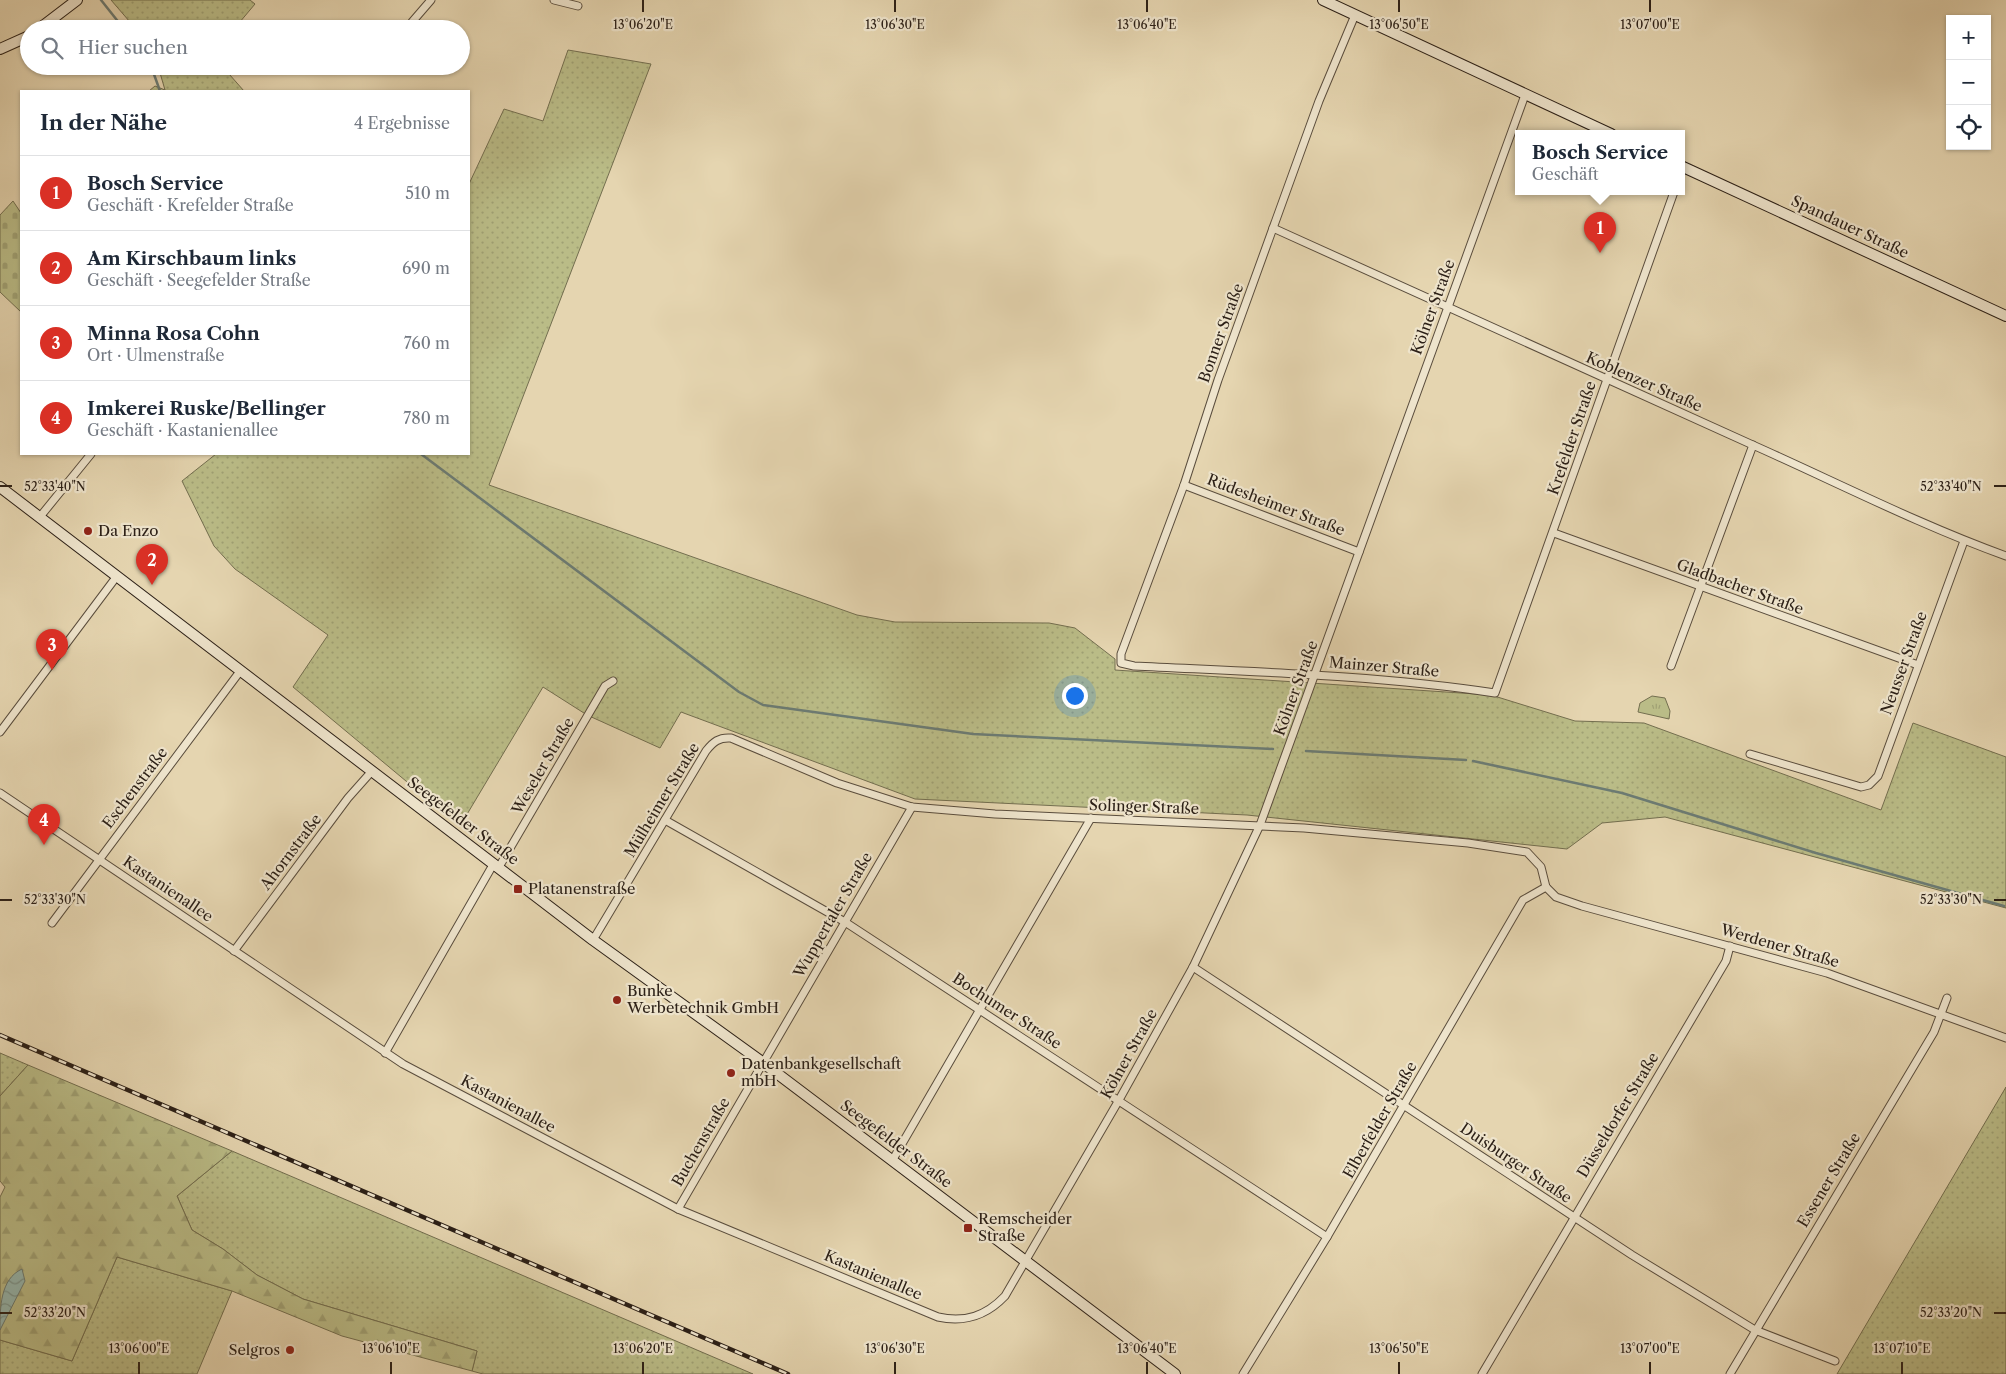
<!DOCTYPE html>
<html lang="de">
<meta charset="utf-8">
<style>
body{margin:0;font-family:"Libre Caslon Text",serif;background:#f6f6f7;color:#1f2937}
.controls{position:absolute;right:15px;top:15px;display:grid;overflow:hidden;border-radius:0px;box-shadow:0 1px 4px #0004}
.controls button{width:45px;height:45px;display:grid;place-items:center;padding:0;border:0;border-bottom:1px solid #e0e1e3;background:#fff;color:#1f2937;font:25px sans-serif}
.you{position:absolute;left:1074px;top:695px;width:18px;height:18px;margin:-12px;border:4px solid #fff;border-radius:50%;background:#1a73e8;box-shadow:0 0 0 8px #1a73e833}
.badge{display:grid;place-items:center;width:32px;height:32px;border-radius:50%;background:#d93025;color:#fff;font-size:16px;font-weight:700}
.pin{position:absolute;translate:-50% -41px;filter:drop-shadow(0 1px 2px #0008)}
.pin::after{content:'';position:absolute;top:26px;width:18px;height:15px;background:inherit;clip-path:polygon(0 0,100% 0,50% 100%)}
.popup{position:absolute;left:1515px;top:130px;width:170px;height:65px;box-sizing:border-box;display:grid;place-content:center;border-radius:0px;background:#fff;filter:drop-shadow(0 1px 4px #0005);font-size:16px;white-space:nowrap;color:#747a83}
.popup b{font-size:19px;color:#1f2937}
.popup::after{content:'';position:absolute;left:50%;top:100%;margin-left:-10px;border:10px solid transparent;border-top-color:#fff}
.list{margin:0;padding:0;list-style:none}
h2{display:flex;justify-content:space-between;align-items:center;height:65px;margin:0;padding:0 20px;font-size:21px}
h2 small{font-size:16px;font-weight:400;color:#747a83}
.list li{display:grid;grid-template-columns:32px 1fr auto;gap:15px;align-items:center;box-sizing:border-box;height:75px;padding:0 20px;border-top:1px solid #e0e1e3}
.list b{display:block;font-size:19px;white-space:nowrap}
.list p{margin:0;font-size:16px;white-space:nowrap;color:#747a83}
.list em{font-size:16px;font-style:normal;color:#747a83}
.icon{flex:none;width:28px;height:28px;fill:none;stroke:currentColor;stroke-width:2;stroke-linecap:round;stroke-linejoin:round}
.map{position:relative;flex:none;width:2006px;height:1374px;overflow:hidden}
.search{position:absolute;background:#fff;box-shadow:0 1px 4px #0004;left:20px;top:20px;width:450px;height:55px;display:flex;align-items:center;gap:12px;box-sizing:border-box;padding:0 18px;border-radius:28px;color:#747a83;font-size:19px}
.panel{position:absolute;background:#fff;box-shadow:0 1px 4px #0004;left:20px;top:90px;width:450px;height:365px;border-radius:0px}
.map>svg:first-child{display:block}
</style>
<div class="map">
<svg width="2006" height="1374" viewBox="0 0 2006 1374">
<defs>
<pattern id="grass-dots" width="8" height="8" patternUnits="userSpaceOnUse" patternTransform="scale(1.25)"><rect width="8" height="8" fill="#babc87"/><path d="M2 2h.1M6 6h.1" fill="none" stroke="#a0a174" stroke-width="1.8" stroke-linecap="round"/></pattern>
<pattern id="forest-firs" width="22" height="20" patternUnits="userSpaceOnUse" patternTransform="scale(1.25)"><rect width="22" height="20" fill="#babc87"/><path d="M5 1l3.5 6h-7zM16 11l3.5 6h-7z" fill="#a0a174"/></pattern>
<pattern id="cemetery-stones" width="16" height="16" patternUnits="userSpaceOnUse" patternTransform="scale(1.25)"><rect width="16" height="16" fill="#babc87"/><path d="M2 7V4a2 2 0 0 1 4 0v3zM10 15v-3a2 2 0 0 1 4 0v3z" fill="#a0a174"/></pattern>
<pattern id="park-tufts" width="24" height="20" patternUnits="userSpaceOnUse" patternTransform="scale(1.25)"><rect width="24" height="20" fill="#babc87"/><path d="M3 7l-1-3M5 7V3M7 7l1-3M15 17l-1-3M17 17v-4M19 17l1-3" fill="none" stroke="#a0a174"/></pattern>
<pattern id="water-waves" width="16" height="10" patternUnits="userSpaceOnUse" patternTransform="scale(1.25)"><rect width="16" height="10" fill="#96b8b0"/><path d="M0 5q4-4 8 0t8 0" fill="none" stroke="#7b958e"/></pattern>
</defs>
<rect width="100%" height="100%" fill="#e5d5b0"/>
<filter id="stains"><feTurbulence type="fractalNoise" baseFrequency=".004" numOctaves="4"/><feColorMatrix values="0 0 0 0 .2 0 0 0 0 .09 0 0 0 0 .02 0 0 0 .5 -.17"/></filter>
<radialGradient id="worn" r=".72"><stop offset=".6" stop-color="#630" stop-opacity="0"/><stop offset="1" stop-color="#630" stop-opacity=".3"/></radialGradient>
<g fill="url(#grass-dots)" stroke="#736e4f">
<path d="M111,0H250L255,4L234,29H136Z"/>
<path d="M568,50L651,64L489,485L857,615L895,622L1049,623L1075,628L1115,659V670L1491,695L1575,721L1644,723L1881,810L1913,723L2006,757V908L1665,817L1602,823L1567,849L1247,815L915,799L681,712L660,748L587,715L543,687L460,826L293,687L328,635L235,569L214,546L182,481L216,454H469V184L504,109L543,121Z"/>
<path d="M158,66H222L244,91H149L155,86L165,90Z"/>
<path d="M0,1053L28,1065L0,1096Z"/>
<path d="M2006,1087V1374H1837Z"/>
<path d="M232,1151L753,1374H483L472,1371L477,1351L303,1299L257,1275L223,1249L192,1230L177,1196Z"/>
<path d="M117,1257L232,1291L197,1374H0V1340L72,1361Z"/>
</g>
<path fill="url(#forest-firs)" stroke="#736e4f" d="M28,1065L232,1151L177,1196L192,1230L223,1249L257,1275L303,1299L477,1351L472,1371L342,1336L232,1291L117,1257L72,1361L0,1340V1197L5,1187L0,1181V1096Z"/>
<path fill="url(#cemetery-stones)" stroke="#736e4f" d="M13,201L21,213V312L0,292V215Z"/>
<path fill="url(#park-tufts)" stroke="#736e4f" d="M1652,696L1665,698L1670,711L1669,719L1638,712L1640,703Z"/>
<path fill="url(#water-waves)" stroke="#6c7b73" d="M22,1269L25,1281L0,1330C0,1308 0,1279 22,1269Z"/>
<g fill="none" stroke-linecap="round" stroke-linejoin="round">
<g stroke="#6c7b73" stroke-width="2.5">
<path d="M101,0L124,29"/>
<path d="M151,66L160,91"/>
<path d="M421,454L739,692L763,705L973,734L1273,749"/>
<path d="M1306,751L1466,760"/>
<path d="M1473,761L1622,793L1816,853L2004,906"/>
</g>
<g stroke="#5a4d3d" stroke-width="9">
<g id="street">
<path d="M554,0L578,6"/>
<path d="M1355,15L1319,101L1218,380L1184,485L1121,654V663L1134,666C1255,672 1376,675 1495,693L1674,192"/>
<path d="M412,22L431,0"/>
<path d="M1273,228C1433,302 1594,374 1755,446C1838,483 1920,525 2006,556"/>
<path d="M1184,485L1359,552"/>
<path d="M39,518L91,454"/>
<path d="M1554,533L1918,665"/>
<path d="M1671,666L1753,445"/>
<path d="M0,732L117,576"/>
<path d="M1750,754L1861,787L1869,785L1878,776L1964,541"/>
<path d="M0,793L403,1064L678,1209L938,1317C965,1323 986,1316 1005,1296L1119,1100L1193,967L1260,825L1525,95"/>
<path d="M665,820L845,922L1327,1237"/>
<path d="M499,867L605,686L613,681"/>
<path d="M1546,887L1556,897L1582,906L1827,973L2006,1038"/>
<path d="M52,923L241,670"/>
<path d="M593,940L706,751C713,742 719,737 731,738L837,783L912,807L995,814L1304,828L1468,843L1527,852L1541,867L1546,887"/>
<path d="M234,951L348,798L372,771"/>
<path d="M1193,967L1632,1255L1755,1330L1835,1361"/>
<path d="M385,1053L494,863"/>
<path d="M892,1161L1091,818"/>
<path d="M678,1209L912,807"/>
<path d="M1243,1374L1327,1237L1523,900L1546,887"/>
<path d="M1482,1374L1726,961L1730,946"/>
<path d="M1730,1374L1934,1032L1947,998"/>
</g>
</g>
<g stroke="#2c2017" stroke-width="12">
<g id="secondary">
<path d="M1323,0L1611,134"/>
<path d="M39,29L77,0"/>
<path d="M0,49L29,36"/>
<path d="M1681,166L2006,316"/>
<path d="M0,487L593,940L762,1062L1175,1374"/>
</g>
</g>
<use href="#street" stroke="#eee4cc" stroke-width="7"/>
<use href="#secondary" stroke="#eee4cc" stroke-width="10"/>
<g stroke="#2c2017" stroke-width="4.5">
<path id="rail" d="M0,1035L788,1374"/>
</g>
<use href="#rail" stroke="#eee4cc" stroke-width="2.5" stroke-dasharray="8" stroke-linecap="butt"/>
</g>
<path fill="none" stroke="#2c2017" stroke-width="2" d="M643,0V12M895,0V12M1147,0V12M1399,0V12M1650,0V12M0,486H12M1994,486H2006M0,900H12M1994,900H2006M0,1313H12M1994,1313H2006M139,1362V1374M391,1362V1374M643,1362V1374M895,1362V1374M1147,1362V1374M1399,1362V1374M1650,1362V1374M1902,1362V1374"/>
<g fill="#8f2418" stroke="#eee4cc" stroke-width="2">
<circle cx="88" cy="531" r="5"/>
<rect x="513" y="884" width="10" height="10" rx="2.5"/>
<circle cx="617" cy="1000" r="5"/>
<circle cx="731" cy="1073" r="5"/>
<rect x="963" y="1223" width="10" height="10" rx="2.5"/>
<circle cx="290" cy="1350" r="5"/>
</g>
<g text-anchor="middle" stroke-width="4.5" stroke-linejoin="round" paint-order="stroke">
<g font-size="15" fill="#2c2017" stroke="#eee4cc">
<text transform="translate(1850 227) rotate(25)" y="5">Spandauer Straße</text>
<text transform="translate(1433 307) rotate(-70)" y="5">Kölner Straße</text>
<text transform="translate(1221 333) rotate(-70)" y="5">Bonner Straße</text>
<text transform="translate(1644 382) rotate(24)" y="5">Koblenzer Straße</text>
<text transform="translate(1572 438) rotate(-71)" y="5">Krefelder Straße</text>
<text transform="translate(1276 505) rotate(21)" y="5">Rüdesheimer Straße</text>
<text transform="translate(1740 587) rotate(20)" y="5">Gladbacher Straße</text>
<text transform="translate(1904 663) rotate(-70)" y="5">Neusser Straße</text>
<text transform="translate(1384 667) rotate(5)" y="5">Mainzer Straße</text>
<text transform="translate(1296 688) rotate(-70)" y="5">Kölner Straße</text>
<text transform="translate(543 766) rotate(-60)" y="5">Weseler Straße</text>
<text transform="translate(135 788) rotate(-53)" y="5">Eschenstraße</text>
<text transform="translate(662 800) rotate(-59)" y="5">Mülheimer Straße</text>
<text transform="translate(1144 807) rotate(2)" y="5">Solinger Straße</text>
<text transform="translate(463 821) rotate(37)" y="5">Seegefelder Straße</text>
<text transform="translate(291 852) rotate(-53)" y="5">Ahornstraße</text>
<text transform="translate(168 889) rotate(34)" y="5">Kastanienallee</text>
<text transform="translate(833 915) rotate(-60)" y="5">Wuppertaler Straße</text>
<text transform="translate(1780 946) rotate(16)" y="5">Werdener Straße</text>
<text transform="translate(1007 1011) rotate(33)" y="5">Bochumer Straße</text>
<text transform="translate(1129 1054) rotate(-61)" y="5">Kölner Straße</text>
<text transform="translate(508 1104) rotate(28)" y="5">Kastanienallee</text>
<text transform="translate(1618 1115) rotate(-59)" y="5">Düsseldorfer Straße</text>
<text transform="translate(1380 1120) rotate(-60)" y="5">Elberfelder Straße</text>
<text transform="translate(701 1142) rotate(-60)" y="5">Buchenstraße</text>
<text transform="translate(896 1144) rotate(37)" y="5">Seegefelder Straße</text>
<text transform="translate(1516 1163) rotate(34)" y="5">Duisburger Straße</text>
<text transform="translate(1829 1180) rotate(-59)" y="5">Essener Straße</text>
<text transform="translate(873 1275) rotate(23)" y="5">Kastanienallee</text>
</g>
<g font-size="15" fill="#2c2017" stroke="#eee4cc" text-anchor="start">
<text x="98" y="536">Da Enzo</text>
<text x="528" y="894">Platanenstraße</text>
<text x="627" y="996">Bunke<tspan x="627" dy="17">Werbetechnik GmbH</tspan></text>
<text x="741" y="1069">Datenbankgesellschaft<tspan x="741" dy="17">mbH</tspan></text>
<text x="978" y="1224">Remscheider<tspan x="978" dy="17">Straße</tspan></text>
<text x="280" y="1355" text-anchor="end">Selgros</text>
</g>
</g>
<g font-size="12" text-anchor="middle" fill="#2c2017" stroke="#eee4cc" stroke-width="4.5" stroke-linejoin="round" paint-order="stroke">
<text x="643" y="29">13°06'20"E</text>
<text x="895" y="29">13°06'30"E</text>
<text x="1147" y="29">13°06'40"E</text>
<text x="1399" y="29">13°06'50"E</text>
<text x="1650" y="29">13°07'00"E</text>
<text x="55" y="491">52°33'40"N</text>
<text x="1951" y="491">52°33'40"N</text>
<text x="55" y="904">52°33'30"N</text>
<text x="1951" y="904">52°33'30"N</text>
<text x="55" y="1317">52°33'20"N</text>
<text x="1951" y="1317">52°33'20"N</text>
<text x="139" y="1353">13°06'00"E</text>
<text x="391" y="1353">13°06'10"E</text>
<text x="643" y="1353">13°06'20"E</text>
<text x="895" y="1353">13°06'30"E</text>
<text x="1147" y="1353">13°06'40"E</text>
<text x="1399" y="1353">13°06'50"E</text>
<text x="1650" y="1353">13°07'00"E</text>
<text x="1902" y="1353">13°07'10"E</text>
</g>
<rect width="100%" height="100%" filter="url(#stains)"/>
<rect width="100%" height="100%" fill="url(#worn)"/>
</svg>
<div class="controls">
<button>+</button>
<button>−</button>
<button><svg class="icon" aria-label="locate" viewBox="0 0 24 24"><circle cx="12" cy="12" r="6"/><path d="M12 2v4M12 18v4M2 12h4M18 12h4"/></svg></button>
</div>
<div class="you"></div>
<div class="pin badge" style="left:1600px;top:253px">1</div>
<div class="popup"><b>Bosch Service</b>Geschäft</div>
<div class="pin badge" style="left:152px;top:585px">2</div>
<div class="pin badge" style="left:52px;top:670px">3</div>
<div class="pin badge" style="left:44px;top:845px">4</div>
<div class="search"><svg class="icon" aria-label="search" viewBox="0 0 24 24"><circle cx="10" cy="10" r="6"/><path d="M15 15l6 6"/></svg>Hier suchen</div>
<section class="panel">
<h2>In der Nähe<small>4 Ergebnisse</small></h2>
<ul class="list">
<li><span class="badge">1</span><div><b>Bosch Service</b><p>Geschäft · Krefelder Straße</p></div><em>510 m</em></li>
<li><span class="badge">2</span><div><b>Am Kirschbaum links</b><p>Geschäft · Seegefelder Straße</p></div><em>690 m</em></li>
<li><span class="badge">3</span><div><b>Minna Rosa Cohn</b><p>Ort · Ulmenstraße</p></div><em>760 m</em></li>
<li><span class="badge">4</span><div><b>Imkerei Ruske/Bellinger</b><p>Geschäft · Kastanienallee</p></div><em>780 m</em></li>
</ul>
</section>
</div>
